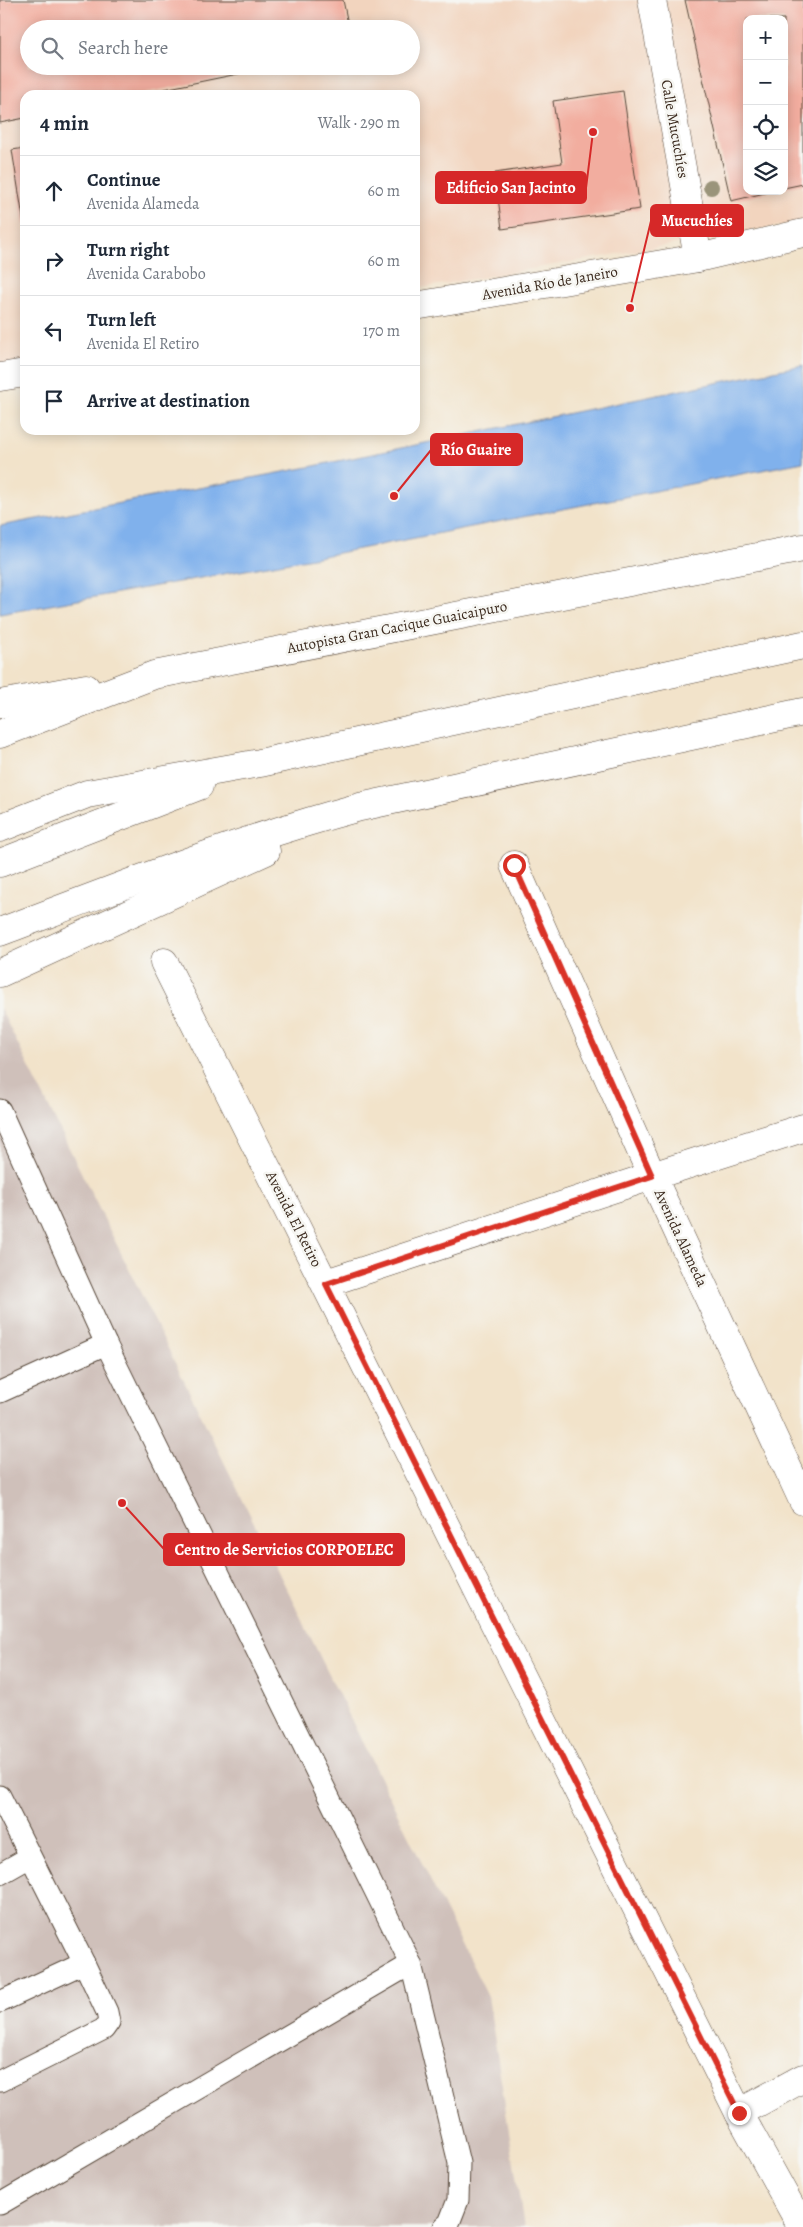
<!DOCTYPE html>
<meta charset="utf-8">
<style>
body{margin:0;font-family:Alegreya,serif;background:#f6f6f7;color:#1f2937}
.controls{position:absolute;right:15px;top:15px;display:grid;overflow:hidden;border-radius:10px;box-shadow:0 2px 12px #0003}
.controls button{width:45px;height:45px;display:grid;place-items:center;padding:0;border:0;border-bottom:1px solid #e0e1e3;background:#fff;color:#1f2937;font:25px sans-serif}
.stop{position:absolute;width:15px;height:15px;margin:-11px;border:4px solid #d93025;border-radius:50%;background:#fff}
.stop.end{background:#d93025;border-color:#fff;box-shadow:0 1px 5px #0008}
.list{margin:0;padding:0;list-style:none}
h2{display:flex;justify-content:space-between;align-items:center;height:65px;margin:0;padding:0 20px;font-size:21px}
h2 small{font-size:16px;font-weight:400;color:#747a83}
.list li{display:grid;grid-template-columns:32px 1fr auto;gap:15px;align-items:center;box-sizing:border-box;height:70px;padding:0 20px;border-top:1px solid #e0e1e3}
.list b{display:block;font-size:19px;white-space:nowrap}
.list p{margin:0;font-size:16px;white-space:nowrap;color:#747a83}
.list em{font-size:16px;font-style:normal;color:#747a83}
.icon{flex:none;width:28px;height:28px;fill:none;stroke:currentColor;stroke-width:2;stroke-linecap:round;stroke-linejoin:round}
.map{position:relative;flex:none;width:803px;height:2227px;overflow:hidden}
.search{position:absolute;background:#fff;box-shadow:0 2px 12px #0003;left:20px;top:20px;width:400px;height:55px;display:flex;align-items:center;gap:12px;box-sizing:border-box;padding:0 18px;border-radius:28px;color:#747a83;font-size:19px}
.panel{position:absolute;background:#fff;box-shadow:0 2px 12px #0003;left:20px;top:90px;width:400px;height:345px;border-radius:15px}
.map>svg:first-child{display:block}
</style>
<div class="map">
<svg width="803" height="2227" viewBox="0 0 803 2227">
<rect width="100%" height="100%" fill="#f6f6f2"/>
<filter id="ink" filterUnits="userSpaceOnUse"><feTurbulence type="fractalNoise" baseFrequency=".02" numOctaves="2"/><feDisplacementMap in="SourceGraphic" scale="10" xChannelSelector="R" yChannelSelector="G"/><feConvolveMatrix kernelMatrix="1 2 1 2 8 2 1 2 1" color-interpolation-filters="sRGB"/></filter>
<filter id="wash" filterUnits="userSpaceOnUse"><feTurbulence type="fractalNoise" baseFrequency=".0096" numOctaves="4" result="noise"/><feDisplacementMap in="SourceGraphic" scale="20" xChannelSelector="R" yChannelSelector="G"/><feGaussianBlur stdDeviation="1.12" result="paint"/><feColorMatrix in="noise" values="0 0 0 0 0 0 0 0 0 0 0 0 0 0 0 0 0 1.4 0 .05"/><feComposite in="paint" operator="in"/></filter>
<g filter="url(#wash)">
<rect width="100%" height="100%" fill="#f2e3ca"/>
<path fill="#f2d4be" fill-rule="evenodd" d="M0,0H803V222L415,289V95H25V362L0,367ZM747,19H784V191H747ZM29,29H411V66H29Z"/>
<path fill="#cfc0ba" d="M0,1008L488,1997L524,2227H0Z"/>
<path fill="#80b1ec" stroke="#5e6e85" d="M803,365V462L318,557L0,614V526L314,466Z"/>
<g id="blocks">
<g fill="#f2ad9f">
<path d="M0,0H343L349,29H29V66L272,67L135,95H25V118L0,123Z"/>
<path d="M685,0H803V184L784,188V19H747V191L769,192L731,201Z"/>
<path d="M623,91L640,209L502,229L495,173L562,163L553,101Z"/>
<path d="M25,148V224H24L12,150Z"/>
</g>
</g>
</g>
<g filter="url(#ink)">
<use href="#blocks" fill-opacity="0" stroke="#564638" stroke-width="1"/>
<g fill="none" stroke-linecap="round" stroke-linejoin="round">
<g stroke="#564638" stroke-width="23">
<g id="service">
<path d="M0,1110L106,1344L411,1964L459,2163L458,2200L449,2223L444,2227"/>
<path d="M0,1392L106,1344"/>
<path d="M0,1796L84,1963L107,2012L109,2022L104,2029L0,2081"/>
<path d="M0,1874L30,1857"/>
<path d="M0,2002L84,1963"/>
<path d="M0,2204L411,1964"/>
</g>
</g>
<g stroke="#564638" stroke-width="29">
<g id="minor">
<path d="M652,0L698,258"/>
<path d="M514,865L652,1176L803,1501"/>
<path d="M164,962L739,2113L802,2227"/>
<path d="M326,1283L652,1176L803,1128"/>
<path d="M739,2113L803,2078"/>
</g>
</g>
<g stroke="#564638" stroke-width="29">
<g id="tertiary">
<path d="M415,306L698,258L803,233"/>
<path d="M0,377L25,373"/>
</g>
</g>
<g stroke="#564638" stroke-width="29">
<g id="motorway">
<path d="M0,704L86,688"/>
<path d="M0,734L154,675L803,548"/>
<path d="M0,828L87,794L260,763L803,645"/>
<path d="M0,863L199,786"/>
<path d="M0,932C119,887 237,840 360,807L803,712"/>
<path d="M0,973L266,851"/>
</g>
</g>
<use href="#service" stroke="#fff" stroke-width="21"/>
<use href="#minor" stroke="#fff" stroke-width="28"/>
<use href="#tertiary" stroke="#fff" stroke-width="28"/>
<use href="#motorway" stroke="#fff" stroke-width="28"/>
</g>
<circle fill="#9a947a" cx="711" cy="187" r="8"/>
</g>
<g fill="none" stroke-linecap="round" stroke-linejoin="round" filter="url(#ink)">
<path stroke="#d93025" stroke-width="6" d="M514,865L652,1176L326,1284L739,2113"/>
</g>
<g text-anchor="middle" stroke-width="5" stroke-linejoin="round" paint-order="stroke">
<g font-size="15" fill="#3b2a1e" stroke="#f6f6f2">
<text transform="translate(675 129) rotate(80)" y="5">Calle Mucuchíes</text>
<text transform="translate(550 283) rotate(-10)" y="5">Avenida Río de Janeiro</text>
<text transform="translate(397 627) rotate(-11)" y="5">Autopista Gran Cacique Guaicaipuro</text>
<text transform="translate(294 1219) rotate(63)" y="5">Avenida El Retiro</text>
<text transform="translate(681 1238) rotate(65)" y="5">Avenida Alameda</text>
</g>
</g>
<path fill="none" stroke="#d62828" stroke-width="2" d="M593 132L586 188M630 308L651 221M394 496L431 450M122 1503L164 1549"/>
<g fill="#d62828" stroke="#f6f6f2" stroke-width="2">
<circle cx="593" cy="132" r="5"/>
<circle cx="630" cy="308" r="5"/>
<circle cx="394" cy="496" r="5"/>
<circle cx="122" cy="1503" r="5"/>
</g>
<g fill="#d62828" stroke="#d62828" stroke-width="2">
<rect x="436" y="172" width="150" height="31" rx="5"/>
<rect x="651" y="205" width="92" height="31" rx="5"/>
<rect x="431" y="434" width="91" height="31" rx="5"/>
<rect x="164" y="1534" width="240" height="31" rx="5"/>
</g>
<g font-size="16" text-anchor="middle" font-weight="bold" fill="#fff">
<text x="511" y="193">Edificio San Jacinto</text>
<text x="697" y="226">Mucuchíes</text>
<text x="476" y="455">Río Guaire</text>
<text x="284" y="1555">Centro de Servicios CORPOELEC</text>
</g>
</svg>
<div class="controls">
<button>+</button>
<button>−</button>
<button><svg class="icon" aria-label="locate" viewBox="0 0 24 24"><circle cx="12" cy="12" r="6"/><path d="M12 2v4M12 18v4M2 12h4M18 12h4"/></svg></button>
<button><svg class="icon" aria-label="layers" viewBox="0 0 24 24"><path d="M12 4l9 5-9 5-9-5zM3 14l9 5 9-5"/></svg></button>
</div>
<div class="stop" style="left:514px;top:865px"></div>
<div class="stop end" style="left:739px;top:2113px"></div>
<div class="search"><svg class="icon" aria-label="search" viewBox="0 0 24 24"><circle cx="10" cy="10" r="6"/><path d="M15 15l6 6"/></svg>Search here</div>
<section class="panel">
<h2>4 min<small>Walk · 290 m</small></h2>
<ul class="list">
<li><svg class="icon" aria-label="ahead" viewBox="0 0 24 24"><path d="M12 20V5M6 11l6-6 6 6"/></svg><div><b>Continue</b><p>Avenida Alameda</p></div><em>60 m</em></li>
<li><svg class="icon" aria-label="right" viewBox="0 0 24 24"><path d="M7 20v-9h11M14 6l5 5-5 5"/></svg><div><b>Turn right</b><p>Avenida Carabobo</p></div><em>60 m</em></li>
<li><svg class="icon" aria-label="left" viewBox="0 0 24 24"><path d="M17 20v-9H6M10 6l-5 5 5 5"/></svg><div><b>Turn left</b><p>Avenida El Retiro</p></div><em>170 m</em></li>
<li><svg class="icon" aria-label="arrive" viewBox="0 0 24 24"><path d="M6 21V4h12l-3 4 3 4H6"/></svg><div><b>Arrive at destination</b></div></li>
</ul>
</section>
</div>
